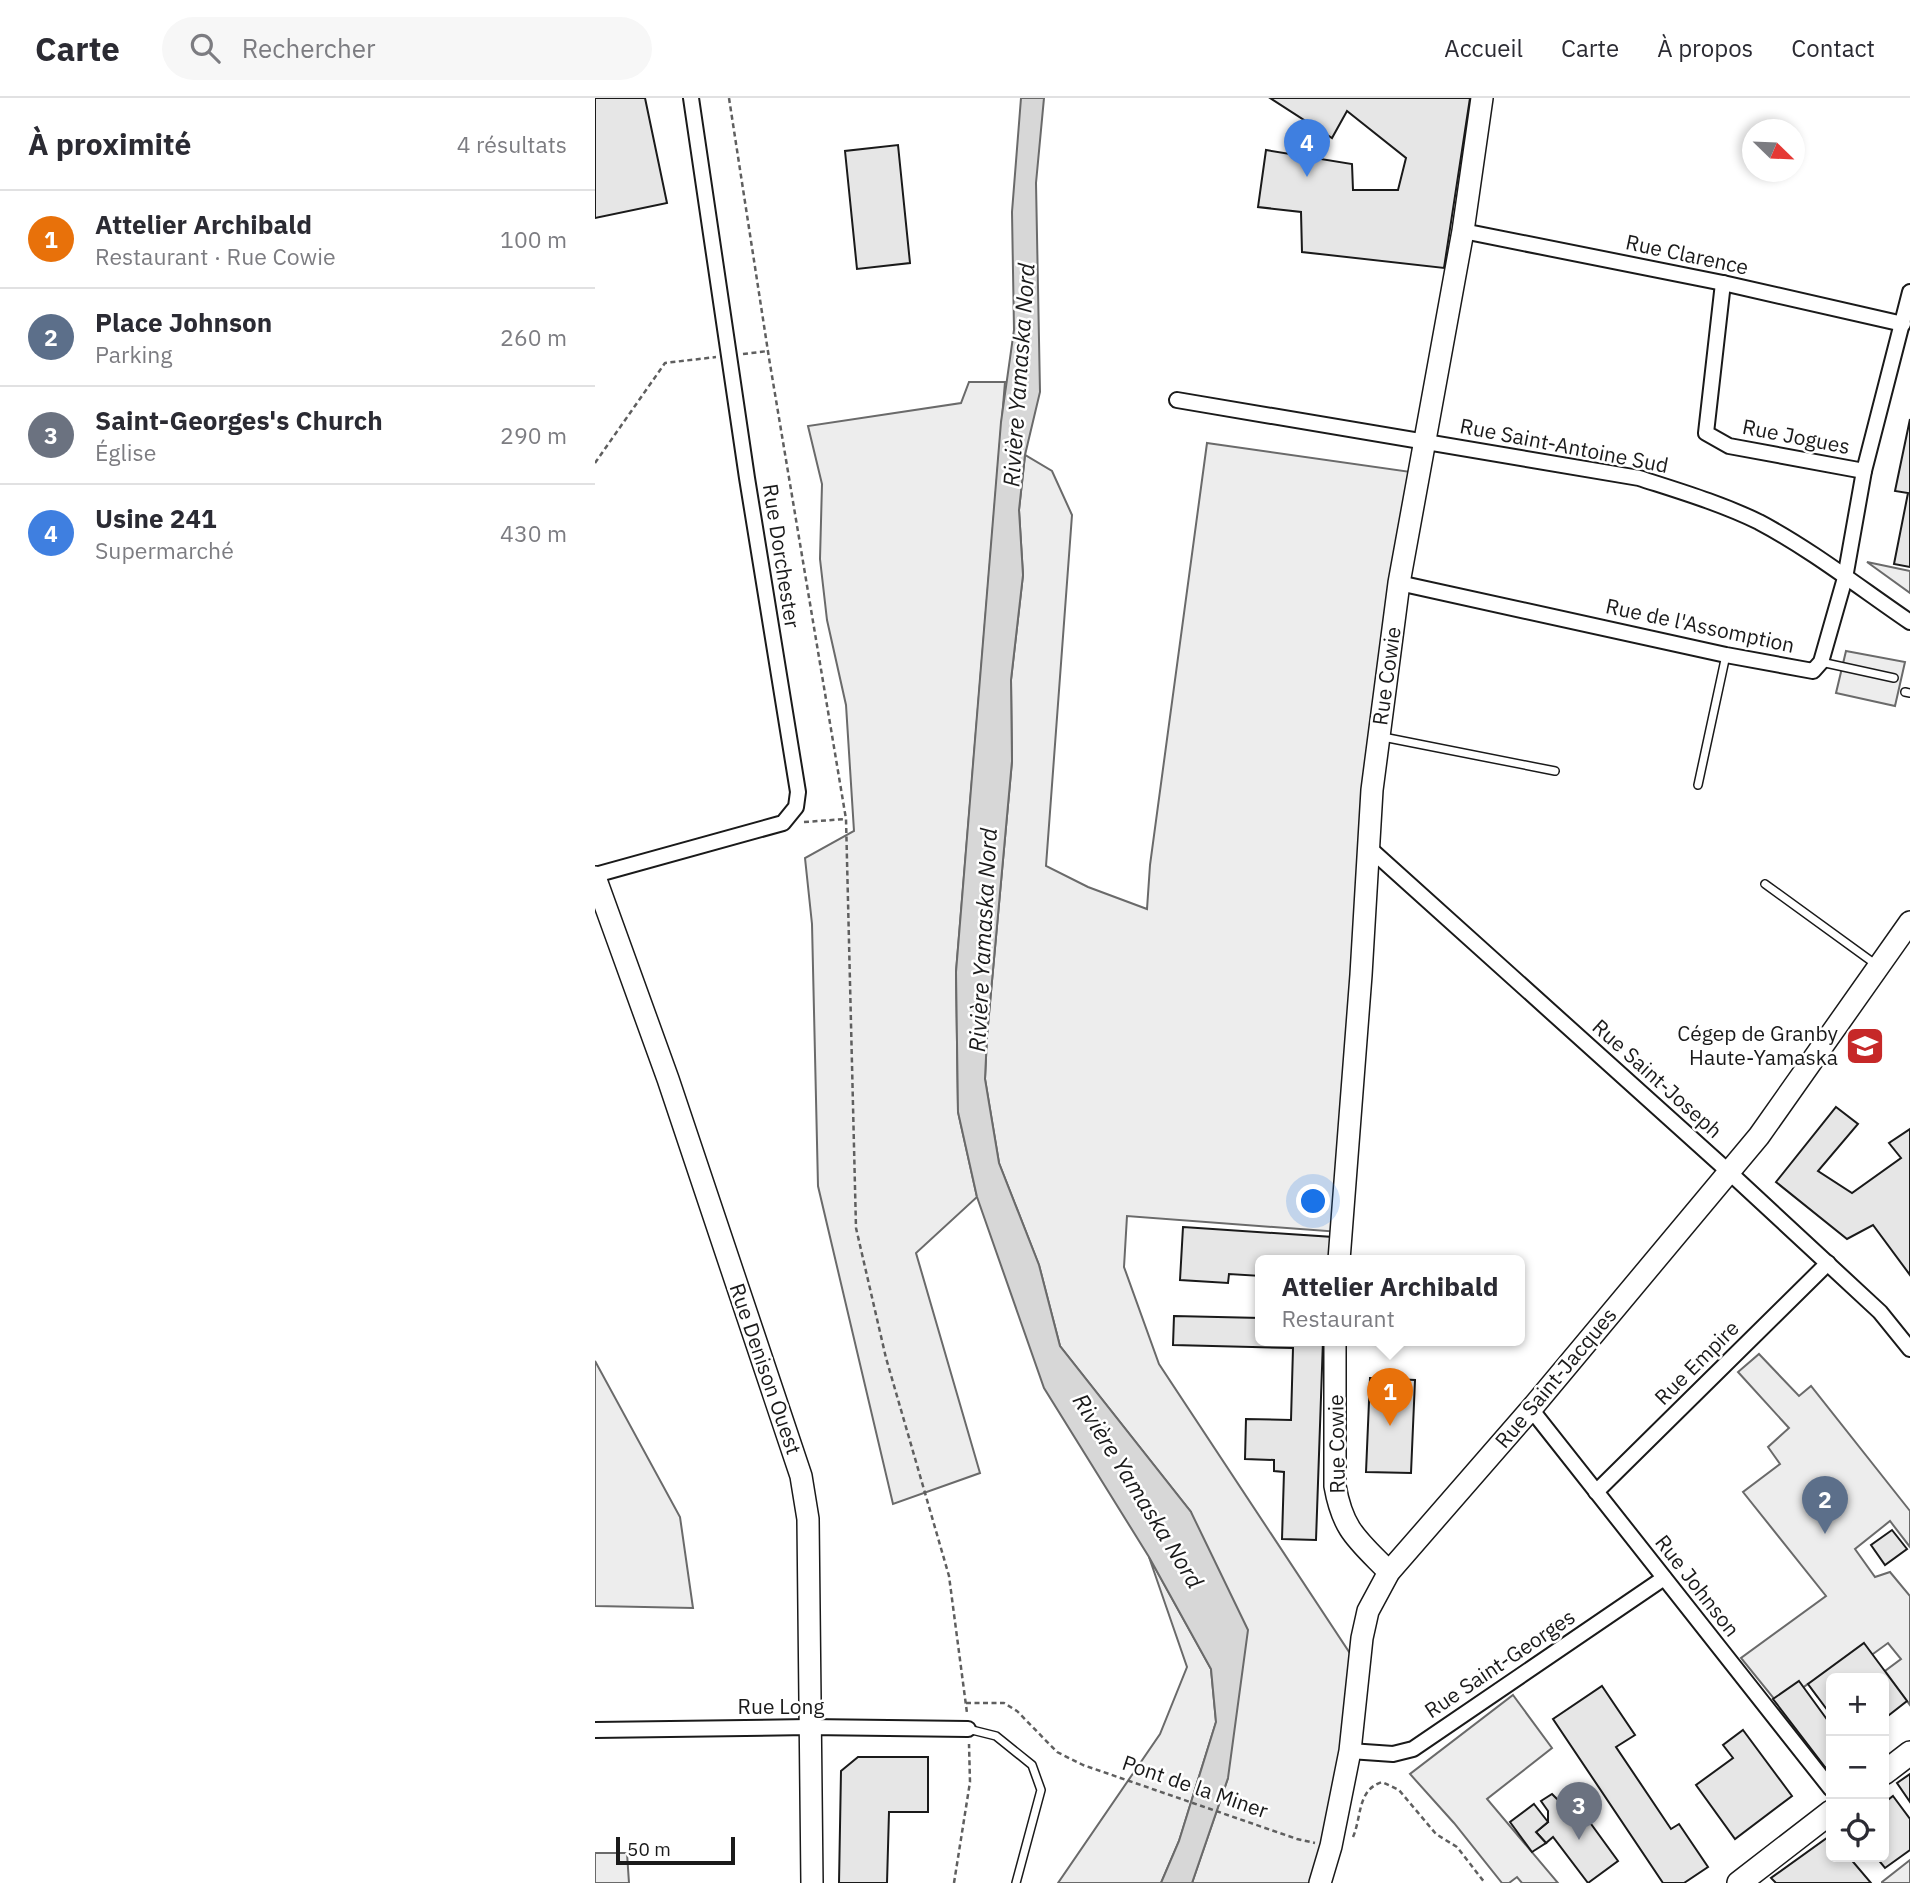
<!DOCTYPE html>
<html lang="fr">
<meta charset="utf-8">
<style>
body{margin:0;font-family:"IBM Plex Sans",sans-serif;background:#f7f7f7;color:#2b2b33}
.controls{position:absolute;right:21px;bottom:21px;display:grid;overflow:hidden;border-radius:10px;box-shadow:0 4px 10px #0003}
.controls button{width:63px;height:63px;display:grid;place-items:center;padding:0;border:0;border-bottom:2px solid #e1e1e2;background:#fff;color:#2b2b33;font:35px sans-serif}
.compass{position:absolute;left:1147px;top:21px;width:63px;height:63px;border-radius:50%;background:#fff;box-shadow:0 4px 10px #0003;rotate:113deg}
.scale{position:absolute;left:21px;bottom:18px;width:119px;box-sizing:border-box;padding-left:7px;border:4px solid #1a1a1a;border-top:0;font-size:19px;line-height:24px;white-space:nowrap;color:#1a1a1a;-webkit-text-stroke:5px #fff;paint-order:stroke}
.you{position:absolute;left:719px;top:1104px;width:24px;height:24px;margin:-18px;border:5px solid #fff;border-radius:50%;background:#1a73e8;box-shadow:0 0 0 10px #1a73e833}
.badge{display:grid;place-items:center;width:46px;height:46px;border-radius:50%;background:#c62828;color:#fff;font-size:23px;font-weight:700}
.pin{position:absolute;translate:-50% -58px;filter:drop-shadow(0 2px 4px #0008)}
.pin::after{content:'';position:absolute;top:37px;width:24px;height:21px;background:inherit;clip-path:polygon(0 0,100% 0,50% 100%)}
.popup{position:absolute;left:660px;top:1157px;width:270px;height:91px;box-sizing:border-box;display:grid;place-content:center;border-radius:10px;background:#fff;filter:drop-shadow(0 2px 5px #0005);font-size:23px;white-space:nowrap;color:#7c7c81}
.popup b{font-size:26px;color:#2b2b33}
.popup::after{content:'';position:absolute;left:50%;top:100%;margin-left:-14px;border:14px solid transparent;border-top-color:#fff}
.list{margin:0;padding:0;list-style:none}
h2{display:flex;justify-content:space-between;align-items:center;height:91px;margin:0;padding:0 28px;font-size:30px}
h2 small{font-size:23px;font-weight:400;color:#7c7c81}
.list li{display:grid;grid-template-columns:46px 1fr auto;gap:21px;align-items:center;box-sizing:border-box;height:98px;padding:0 28px;border-top:2px solid #e1e1e2}
.list b{display:block;font-size:26px;white-space:nowrap}
.list p{margin:0;font-size:23px;white-space:nowrap;color:#7c7c81}
.list em{font-size:23px;font-style:normal;color:#7c7c81}
.icon{flex:none;width:38px;height:38px;fill:none;stroke:currentColor;stroke-width:2;stroke-linecap:round;stroke-linejoin:round}
.map{position:relative;flex:none;width:1315px;height:1785px;overflow:hidden}
header{display:flex;align-items:center;gap:42px;box-sizing:border-box;height:98px;padding:0 35px;background:#fff;border-bottom:2px solid #e1e1e2}
header strong{font-size:33px}
nav{display:flex;gap:38px;margin-inline-start:auto;font-size:24px}
.search{width:490px;height:63px;background:#f7f7f7;display:flex;align-items:center;gap:18px;box-sizing:border-box;padding:0 24px;border-radius:38px;color:#7c7c81;font-size:26px}
main{display:flex}
aside{flex:1;background:#fff}
.map>svg:first-child{display:block}
</style>
<header>
<strong>Carte</strong>
<div class="search"><svg class="icon" aria-label="search" viewBox="0 0 24 24"><circle cx="10" cy="10" r="6"/><path d="M15 15l6 6"/></svg>Rechercher</div>
<nav><a>Accueil</a><a>Carte</a><a>À propos</a><a>Contact</a></nav>
</header>
<main>
<aside>
<h2>À proximité<small>4 résultats</small></h2>
<ul class="list">
<li><span class="badge" style="background:#e8710a">1</span><div><b>Attelier Archibald</b><p>Restaurant · Rue Cowie</p></div><em>100 m</em></li>
<li><span class="badge" style="background:#5c6f8a">2</span><div><b>Place Johnson</b><p>Parking</p></div><em>260 m</em></li>
<li><span class="badge" style="background:#6b7280">3</span><div><b>Saint-Georges's Church</b><p>Église</p></div><em>290 m</em></li>
<li><span class="badge" style="background:#3f7fe0">4</span><div><b>Usine 241</b><p>Supermarché</p></div><em>430 m</em></li>
</ul>
</aside>
<div class="map">
<svg width="1315" height="1785" viewBox="0 0 1315 1785">
<rect width="100%" height="100%" fill="#fff"/>
<g fill="#ededed" stroke="#6a6a6a" stroke-width="2">
<path d="M374,284H410L361,874L363,1014L382,1099L321,1155L385,1375L298,1406L223,1088L217,826L210,760L259,733L251,607L232,522L225,461L227,386L213,328L366,305Z"/>
<path d="M612,345L823,375L804,485L745,1134L532,1118L529,1169L564,1266L762,1566L724,1785H597L633,1680L596,1414L465,1248L444,1167L404,1065L390,981L392,938L417,663L416,582L428,477L424,412L430,357L457,373L477,417L451,768L493,789L552,811L555,767Z"/>
<path d="M1272,464L1315,473V495Z"/>
<path d="M1251,553L1310,564L1300,608L1241,595Z"/>
<path d="M1164,1256L1204,1298L1216,1288L1315,1413V1449L1295,1423L1260,1451L1280,1479L1295,1474L1315,1498V1607L1290,1573L1306,1561L1293,1545L1245,1580H1236V1587L1222,1598L1213,1586L1184,1607L1146,1560L1231,1498L1148,1394L1185,1366L1173,1349L1194,1330L1143,1274Z"/>
<path d="M0,1263L85,1419L98,1510L0,1508Z"/>
<path d="M554,1459L616,1571L621,1624L584,1743L566,1785H463L565,1636L592,1569Z"/>
<path d="M918,1597L957,1650L892,1701L963,1785H927L922,1779L914,1785H907L859,1725L815,1676Z"/>
<path d="M0,1755H32L34,1785H0Z"/>
<path d="M1315,1762V1785H1287V1784Z"/>
</g>
<path fill="#d7d7d7" stroke="#6a6a6a" stroke-width="2" d="M426,0H449L441,85L445,294L430,357L424,412L428,477L416,582L417,663L392,938L390,981L404,1065L444,1167L465,1248L596,1414L653,1532L633,1680L597,1785H566L584,1743L621,1624L616,1571L554,1459L449,1290L382,1099L363,1014L361,874L406,324L419,232L417,114Z"/>
<g fill="#e6e6e6" stroke="#1a1a1a" stroke-width="2">
<path d="M0,0H50L72,105L0,120Z"/>
<path d="M675,0H875L849,170L707,154L706,114L663,109L671,52L757,66L758,92H803L811,60L752,13L737,40Z"/>
<path d="M303,47L315,165L262,171L250,53Z"/>
<path d="M1315,321V469L1299,466L1313,395L1300,393Z"/>
<path d="M1241,1009L1263,1026L1223,1073L1257,1095L1306,1060L1294,1045L1315,1031V1177L1278,1127L1252,1141L1181,1084Z"/>
<path d="M588,1129L738,1139L736,1162H666V1178L634,1176L633,1185L585,1182Z"/>
<path d="M579,1218L666,1220V1242H728L721,1442L687,1441L689,1374L679,1373V1362L650,1361L651,1321L696,1322L698,1250L578,1247Z"/>
<path d="M775,1280L820,1282L816,1375L771,1374Z"/>
<path d="M1297,1432L1312,1451L1290,1467L1276,1447Z"/>
<path d="M1269,1545L1312,1603L1289,1621V1580H1236V1617L1213,1586Z"/>
<path d="M1204,1583L1236,1627V1671L1230,1669L1178,1601Z"/>
<path d="M1007,1588L1040,1637L1021,1649L1076,1731L1084,1726L1113,1769L1089,1785H1068L958,1621Z"/>
<path d="M1148,1632L1197,1698L1140,1741L1101,1687L1138,1660L1128,1647Z"/>
<path d="M263,1659H333V1714H294L292,1785H244L246,1673Z"/>
<path d="M1315,1676V1704L1302,1685Z"/>
<path d="M957,1696L971,1710L983,1702L994,1715L991,1719L1023,1763L993,1785L958,1739L951,1745L941,1734L953,1724V1713L946,1703Z"/>
<path d="M1298,1698L1315,1721V1752L1290,1770L1281,1759H1289V1705Z"/>
<path d="M939,1706L953,1724L941,1734L951,1745L937,1754L915,1724Z"/>
<path d="M1236,1737V1759H1254L1276,1785H1181L1176,1780Z"/>
</g>
<g fill="none" stroke-linecap="round" stroke-linejoin="round">
<g stroke="#1a1a1a" stroke-width="10">
<g id="lane">
<path d="M1226,564L1299,580"/>
<path d="M1310,594L1315,595"/>
<path d="M788,639L960,673"/>
<path d="M1103,687L1131,557"/>
<path d="M1170,786L1283,868"/>
<path d="M373,1631L401,1638L437,1667L446,1692L421,1785"/>
</g>
</g>
<g stroke="#1a1a1a" stroke-width="18">
<g id="street">
<path d="M868,133L1128,185L1308,226"/>
<path d="M1128,185L1111,335L1134,348L1269,373"/>
<path d="M582,302L1044,380C1084,393 1125,405 1164,424C1217,452 1265,490 1315,524"/>
<path d="M804,485L1131,557L1218,573L1226,564L1250,480L1269,373L1315,194"/>
<path d="M773,749L1134,1074L1285,1214L1315,1251"/>
<path d="M0,777L188,725L201,709L203,694L152,380L96,0"/>
<path d="M936,1311L1236,1691"/>
<path d="M1001,1394L1233,1165"/>
<path d="M0,1632L214,1629L373,1631"/>
<path d="M755,1653L798,1656L818,1651L1069,1480"/>
</g>
</g>
<g stroke="#1a1a1a" stroke-width="24">
<g id="secondary">
<path d="M0,779L73,981L206,1378L213,1421L217,1785"/>
<path d="M744,1162L766,877L777,692L804,485L868,133L887,0"/>
<path d="M740,1242V1388C748,1433 763,1442 794,1474"/>
<path d="M725,1785L736,1748L755,1653L767,1540L773,1513L794,1474L936,1311L1164,1038L1315,824"/>
</g>
</g>
<g stroke="#1a1a1a" stroke-width="26">
<g id="primary">
<path d="M1289,1675L1315,1655"/>
<path d="M1144,1785L1236,1714"/>
</g>
</g>
<g stroke="#5f5f5f" stroke-width="2.5" stroke-dasharray="5 3.5" stroke-linecap="butt">
<path d="M134,0L174,260L251,721L261,1130L291,1260L354,1478L372,1615"/>
<path d="M148,256L173,253"/>
<path d="M0,365L70,265L121,259"/>
<path d="M209,724L251,721"/>
<path d="M371,1605H409L422,1613L462,1654L488,1667L702,1741L720,1745"/>
<path d="M758,1739C767,1718 762,1692 787,1684L804,1692L841,1736L862,1749L890,1785"/>
<path d="M359,1785L375,1684L374,1646"/>
</g>
<use href="#lane" stroke="#fff" stroke-width="7"/>
<use href="#street" stroke="#fff" stroke-width="14"/>
<use href="#secondary" stroke="#fff" stroke-width="21"/>
<use href="#primary" stroke="#fff" stroke-width="23"/>
</g>
<defs>
<g id="university-square" transform="scale(2.0125)"><rect x="-9" y="-9" width="18" height="18" rx="4" fill="#c62828" stroke="#fff"/><path d="M0-5L7-2L0 1L-7-2ZM-4 1L0 2.5L4 1V4Q0 6-4 4Z" fill="#fff"/></g>
</defs>
<g fill-rule="evenodd">
<use href="#university-square" x="1270" y="948"/>
</g>
<g text-anchor="middle" stroke-width="5" stroke-linejoin="round" paint-order="stroke">
<g font-size="21" fill="#1a1a1a" stroke="#fff">
<text transform="translate(1092 157) rotate(12)" y="7">Rue Clarence</text>
<text transform="translate(1201 339) rotate(11)" y="7">Rue Jogues</text>
<text transform="translate(969 348) rotate(11)" y="7">Rue Saint-Antoine Sud</text>
<text transform="translate(186 458) rotate(81)" y="7">Rue Dorchester</text>
<text transform="translate(1105 528) rotate(12)" y="7">Rue de l'Assomption</text>
<text transform="translate(792 578) rotate(-82)" y="7">Rue Cowie</text>
<text transform="translate(1062 981) rotate(42)" y="7">Rue Saint-Joseph</text>
<text transform="translate(1102 1265) rotate(-45)" y="7">Rue Empire</text>
<text transform="translate(170 1271) rotate(71)" y="7">Rue Denison Ouest</text>
<text transform="translate(961 1280) rotate(-50)" y="7">Rue Saint-Jacques</text>
<text transform="translate(742 1346) rotate(-91)" y="7">Rue Cowie</text>
<text transform="translate(1102 1488) rotate(52)" y="7">Rue Johnson</text>
<text transform="translate(905 1566) rotate(-34)" y="7">Rue Saint-Georges</text>
<text x="186" y="1616">Rue Long</text>
<text transform="translate(600 1689) rotate(19)" y="7">Pont de la Miner</text>
</g>
<g font-size="21" fill="#1a1a1a" stroke="#fff" text-anchor="end">
<text x="1243" y="943">Cégep de Granby<tspan x="1243" dy="24">Haute-Yamaska</tspan></text>
</g>
<g font-size="23" font-style="italic" fill="#1a1a1a" stroke="#fff">
<text transform="translate(424 277) rotate(-86)" y="8">Rivière Yamaska Nord</text>
<text transform="translate(388 842) rotate(-87)" y="8">Rivière Yamaska Nord</text>
<text transform="translate(543 1393) rotate(58)" y="8">Rivière Yamaska Nord</text>
</g>
</g>
</svg>
<div class="controls">
<button>+</button>
<button>−</button>
<button><svg class="icon" aria-label="locate" viewBox="0 0 24 24"><circle cx="12" cy="12" r="6"/><path d="M12 2v4M12 18v4M2 12h4M18 12h4"/></svg></button>
</div>
<svg class="compass" viewBox="-18 -18 36 36"><path d="M0-13l5 13h-10z" fill="#e53935"/><path d="M0 13l5-13h-10z" fill="#7c7c81"/></svg>
<div class="scale">50 m</div>
<div class="you"></div>
<div class="pin badge" style="left:795px;top:1328px;background:#e8710a">1</div>
<div class="popup"><b>Attelier Archibald</b>Restaurant</div>
<div class="pin badge" style="left:1230px;top:1436px;background:#5c6f8a">2</div>
<div class="pin badge" style="left:984px;top:1742px;background:#6b7280">3</div>
<div class="pin badge" style="left:712px;top:79px;background:#3f7fe0">4</div>
</div>
</main>
